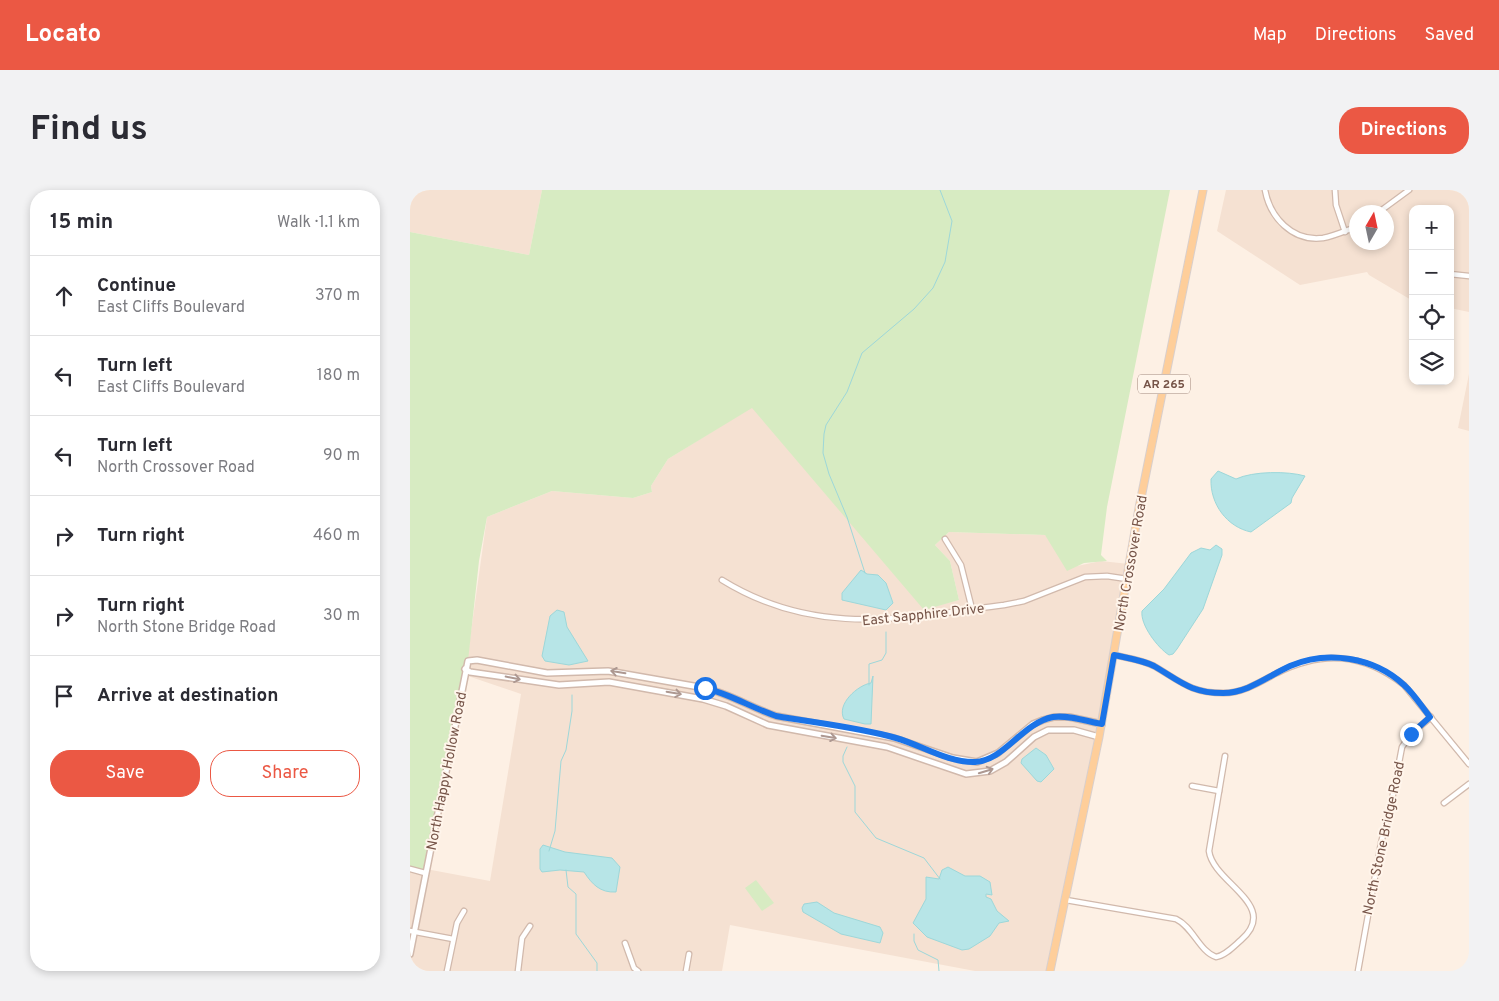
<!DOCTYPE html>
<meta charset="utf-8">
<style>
body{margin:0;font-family:Overpass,sans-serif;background:#f2f2f3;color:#2b2b33}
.controls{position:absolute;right:15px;top:15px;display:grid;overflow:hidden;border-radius:10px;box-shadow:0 2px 8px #0003}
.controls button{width:45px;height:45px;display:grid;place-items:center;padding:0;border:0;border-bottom:1px solid #e1e1e2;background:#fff;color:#2b2b33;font:25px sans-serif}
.compass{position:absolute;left:939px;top:15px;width:45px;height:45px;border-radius:50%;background:#fff;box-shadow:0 2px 8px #0003;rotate:9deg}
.stop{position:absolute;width:15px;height:15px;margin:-11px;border:4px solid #1a73e8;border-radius:50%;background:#fff}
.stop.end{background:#1a73e8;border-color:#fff;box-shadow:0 1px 5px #0008}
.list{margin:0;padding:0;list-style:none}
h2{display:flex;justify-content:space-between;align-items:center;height:65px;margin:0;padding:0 20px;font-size:21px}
h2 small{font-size:16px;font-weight:400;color:#7c7c81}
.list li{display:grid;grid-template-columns:32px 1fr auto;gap:15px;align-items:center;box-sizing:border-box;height:80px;padding:0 20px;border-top:1px solid #e1e1e2}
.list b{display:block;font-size:19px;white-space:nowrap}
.list p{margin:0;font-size:16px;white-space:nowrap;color:#7c7c81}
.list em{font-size:16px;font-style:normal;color:#7c7c81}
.actions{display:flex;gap:10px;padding:15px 20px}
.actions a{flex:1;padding:11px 0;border:1px solid #eb5844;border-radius:20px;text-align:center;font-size:18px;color:#eb5844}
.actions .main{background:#eb5844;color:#fff}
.icon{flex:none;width:28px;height:28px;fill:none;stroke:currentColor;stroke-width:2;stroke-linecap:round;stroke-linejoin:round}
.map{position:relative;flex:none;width:1059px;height:781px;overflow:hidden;border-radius:20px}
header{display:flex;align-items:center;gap:30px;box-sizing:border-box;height:70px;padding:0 25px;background:#eb5844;color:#fff}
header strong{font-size:24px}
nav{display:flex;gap:28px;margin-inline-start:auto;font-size:18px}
.intro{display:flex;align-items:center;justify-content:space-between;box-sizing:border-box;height:120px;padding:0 30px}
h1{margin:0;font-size:35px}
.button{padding:12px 22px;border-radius:20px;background:#eb5844;color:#fff;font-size:18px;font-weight:700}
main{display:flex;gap:30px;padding:0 30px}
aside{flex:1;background:#fff;border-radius:20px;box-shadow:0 2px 8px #0003}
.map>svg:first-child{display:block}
</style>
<header>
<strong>Locato</strong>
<nav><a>Map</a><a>Directions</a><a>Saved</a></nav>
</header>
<div class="intro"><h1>Find us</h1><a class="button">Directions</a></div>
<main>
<aside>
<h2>15 min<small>Walk · 1.1 km</small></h2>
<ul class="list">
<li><svg class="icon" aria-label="ahead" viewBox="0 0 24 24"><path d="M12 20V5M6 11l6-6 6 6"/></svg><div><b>Continue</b><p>East Cliffs Boulevard</p></div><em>370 m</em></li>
<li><svg class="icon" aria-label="left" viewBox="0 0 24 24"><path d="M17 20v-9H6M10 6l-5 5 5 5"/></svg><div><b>Turn left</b><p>East Cliffs Boulevard</p></div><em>180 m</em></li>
<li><svg class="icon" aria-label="left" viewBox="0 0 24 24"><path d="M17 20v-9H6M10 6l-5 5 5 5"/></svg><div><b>Turn left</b><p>North Crossover Road</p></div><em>90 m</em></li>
<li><svg class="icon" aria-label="right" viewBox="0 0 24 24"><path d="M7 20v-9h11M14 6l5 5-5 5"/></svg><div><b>Turn right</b></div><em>460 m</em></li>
<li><svg class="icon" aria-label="right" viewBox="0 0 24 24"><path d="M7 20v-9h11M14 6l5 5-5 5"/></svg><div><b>Turn right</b><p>North Stone Bridge Road</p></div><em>30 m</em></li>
<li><svg class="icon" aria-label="arrive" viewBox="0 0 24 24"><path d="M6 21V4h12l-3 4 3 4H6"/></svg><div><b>Arrive at destination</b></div></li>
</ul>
<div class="actions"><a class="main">Save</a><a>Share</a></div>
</aside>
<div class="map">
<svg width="1059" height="781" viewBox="0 0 1059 781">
<rect width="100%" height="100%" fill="#fdf0e4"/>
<g fill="#f5e1d2" fill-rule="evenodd">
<path d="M0,0H132L119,65L0,42Z"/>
<path d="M816,0H1059V122L1040,118V19H1003V111L959,85L957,82L890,95L807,41ZM946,22H976V52H946Z"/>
<path d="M1059,184V241L1048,238Z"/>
<path d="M342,217L514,419L549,410L540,371L525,355L539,342L635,345L667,376L691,371L719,374L640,781H565L320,735L312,781H0V679H16L80,691L111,504L55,485L77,327L142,301L223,308L242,302L241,296L258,269Z"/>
</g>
<g fill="#d7ebc2">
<path d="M132,0H760L697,317L691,365L697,371L674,373L657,381L635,345L539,342L525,355L540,371L549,410L514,420L342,218L258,269L241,296L242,302L223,308L142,301L77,327L69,371L58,471L15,683L0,679V42L119,65Z"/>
<path d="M346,690L364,713L352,721L335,698Z"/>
</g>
<g fill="#b7e5e7" stroke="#9dd7d9">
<path d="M808,281L826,289C843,281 878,281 895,286L882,308L881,313L841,342C817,337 800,314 801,289Z"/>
<path d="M806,355L812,359V365L793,419L767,459L763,464L759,465C748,458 730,435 732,421L754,399L781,363L791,358L800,360Z"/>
<path d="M451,380L457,384L468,385L476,393L483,413L476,420L432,410V403Z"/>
<path d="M147,420L154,422L157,437L178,471L159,475L135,471L132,466L140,426Z"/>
<path d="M463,486L461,534H455L434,529C426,514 448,495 461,493Z"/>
<path d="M626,558L636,565L644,579L631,592L627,591L611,573L612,569Z"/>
<path d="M133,655L155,662L202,668L210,677L206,702C190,703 182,694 174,682L150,680L132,682L130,679V659Z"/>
<path d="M538,677L555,686H570L580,692L582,705L576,704V707L581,709L587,721L599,731L589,733L580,746L559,759L552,760L517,747L503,733L516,709V687L529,689L532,680Z"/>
<path d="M407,712L424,723L470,737L473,743L470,753L431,744L393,722L392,718L394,714Z"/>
</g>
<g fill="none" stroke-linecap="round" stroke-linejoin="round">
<g stroke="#9dd7d9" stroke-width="1">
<path d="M455,383L437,327L419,284L413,263L414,244L416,235L437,202L452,163L504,119L523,98L535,72L542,31L530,0"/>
<path d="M459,495V474L472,470L476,463V442"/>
<path d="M437,557L433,566V572L445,596V622L466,648L514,668L530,689"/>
<path d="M139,661L145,641L151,571L156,560L162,521V505"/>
<path d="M156,680L158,697L166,704V744L187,773V781"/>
<path d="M504,744V751L508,760L528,770L529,781"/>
</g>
<g stroke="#d1b9ac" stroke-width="7">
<g id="minor">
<path d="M855,0C860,27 882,52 913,48C924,46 935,41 946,37"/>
<path d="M925,0L926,15L935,42"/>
<path d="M969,22L999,0"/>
<path d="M1040,84L1059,86"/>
<path d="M535,349L551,375L562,419"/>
<path d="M312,390C406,448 492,428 594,415L614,411L675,387L697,386L717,389"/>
<path d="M704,465C717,468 732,470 744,476C770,491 780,503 814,503C833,503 850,492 867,483C913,460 953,463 994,495L1059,574"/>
<path d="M782,596L809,601"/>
<path d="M1034,613L1059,594"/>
<path d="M0,679L15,683"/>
<path d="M656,710L766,729C783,737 789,761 806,767C815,766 824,756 831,750C871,715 803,693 799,661L815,566"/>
<path d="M0,741L43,749"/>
<path d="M215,753L224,778L228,781"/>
<path d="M37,781L47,733L54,721"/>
<path d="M108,781L112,748L120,736"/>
<path d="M276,781L279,764"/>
<path d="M948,781L971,653L981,615L992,557L1001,544L1021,527"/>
</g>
</g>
<g stroke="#d1b9ac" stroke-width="8">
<g id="tertiary">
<path d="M55,479L60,482L149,495L199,492L293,509L316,516L358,535L477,557L556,584L580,581L596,572L624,547L638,540H664L689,547"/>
<path d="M0,764L58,471L67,470L137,483L198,481L295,498C320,504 342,518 366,526L484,548L543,568L567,572L588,563L623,534L633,530L644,527H659L692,534"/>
</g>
</g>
<g stroke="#d9cfcc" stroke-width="9">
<path id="primary" d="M640,781L689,547L729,318L793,0"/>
</g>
<use href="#minor" stroke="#fff" stroke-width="4.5"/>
<use href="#tertiary" stroke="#fff" stroke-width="5"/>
<use href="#primary" stroke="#fece9a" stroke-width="7"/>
</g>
<defs><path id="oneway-shaft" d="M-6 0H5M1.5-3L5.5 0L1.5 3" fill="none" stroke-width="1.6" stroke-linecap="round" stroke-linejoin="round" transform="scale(1.25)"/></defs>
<g stroke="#ad9891">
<use href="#oneway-shaft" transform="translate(208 482) rotate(-171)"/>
<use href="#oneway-shaft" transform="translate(103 488) rotate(11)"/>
<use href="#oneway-shaft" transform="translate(264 503) rotate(10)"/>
<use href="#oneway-shaft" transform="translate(419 547) rotate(10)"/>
<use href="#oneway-shaft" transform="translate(576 581) rotate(-17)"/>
</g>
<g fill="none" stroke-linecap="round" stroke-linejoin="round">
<path stroke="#1a73e8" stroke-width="6" d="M295,498C320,504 342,518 366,526C406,533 447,537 486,548C511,555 538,573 565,572C594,571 612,533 643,527C659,525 676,531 692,534L704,465C717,468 732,470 744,476C770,491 780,503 813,503C838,503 858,486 880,476C917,460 964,467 994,495C1004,504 1012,517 1020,527L1001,544"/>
</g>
<g text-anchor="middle" stroke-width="4" stroke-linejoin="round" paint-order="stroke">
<rect fill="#fff5eb" stroke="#9f8479" stroke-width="1" x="728" y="184.5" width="52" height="19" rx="4"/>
<g font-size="12" font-weight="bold" fill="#765448">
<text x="754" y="198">AR 265</text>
</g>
<g font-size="14" fill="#765448" stroke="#fff5eb">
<text transform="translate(720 373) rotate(-80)" y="5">North Crossover Road</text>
<text transform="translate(513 424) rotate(-6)" y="5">East Sapphire Drive</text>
<text transform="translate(36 581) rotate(-79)" y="5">North Happy Hollow Road</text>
<text transform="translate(973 648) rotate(-78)" y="5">North Stone Bridge Road</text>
</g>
</g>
</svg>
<div class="controls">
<button>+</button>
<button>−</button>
<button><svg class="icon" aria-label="locate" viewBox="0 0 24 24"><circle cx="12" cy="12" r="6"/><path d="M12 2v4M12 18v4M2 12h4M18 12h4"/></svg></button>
<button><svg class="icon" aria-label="layers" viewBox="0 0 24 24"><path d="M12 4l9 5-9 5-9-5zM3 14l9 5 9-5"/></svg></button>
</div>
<svg class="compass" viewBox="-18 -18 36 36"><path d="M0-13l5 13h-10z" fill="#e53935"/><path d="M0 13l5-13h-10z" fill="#7c7c81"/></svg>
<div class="stop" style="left:295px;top:498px"></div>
<div class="stop end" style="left:1001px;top:544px"></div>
</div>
</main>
